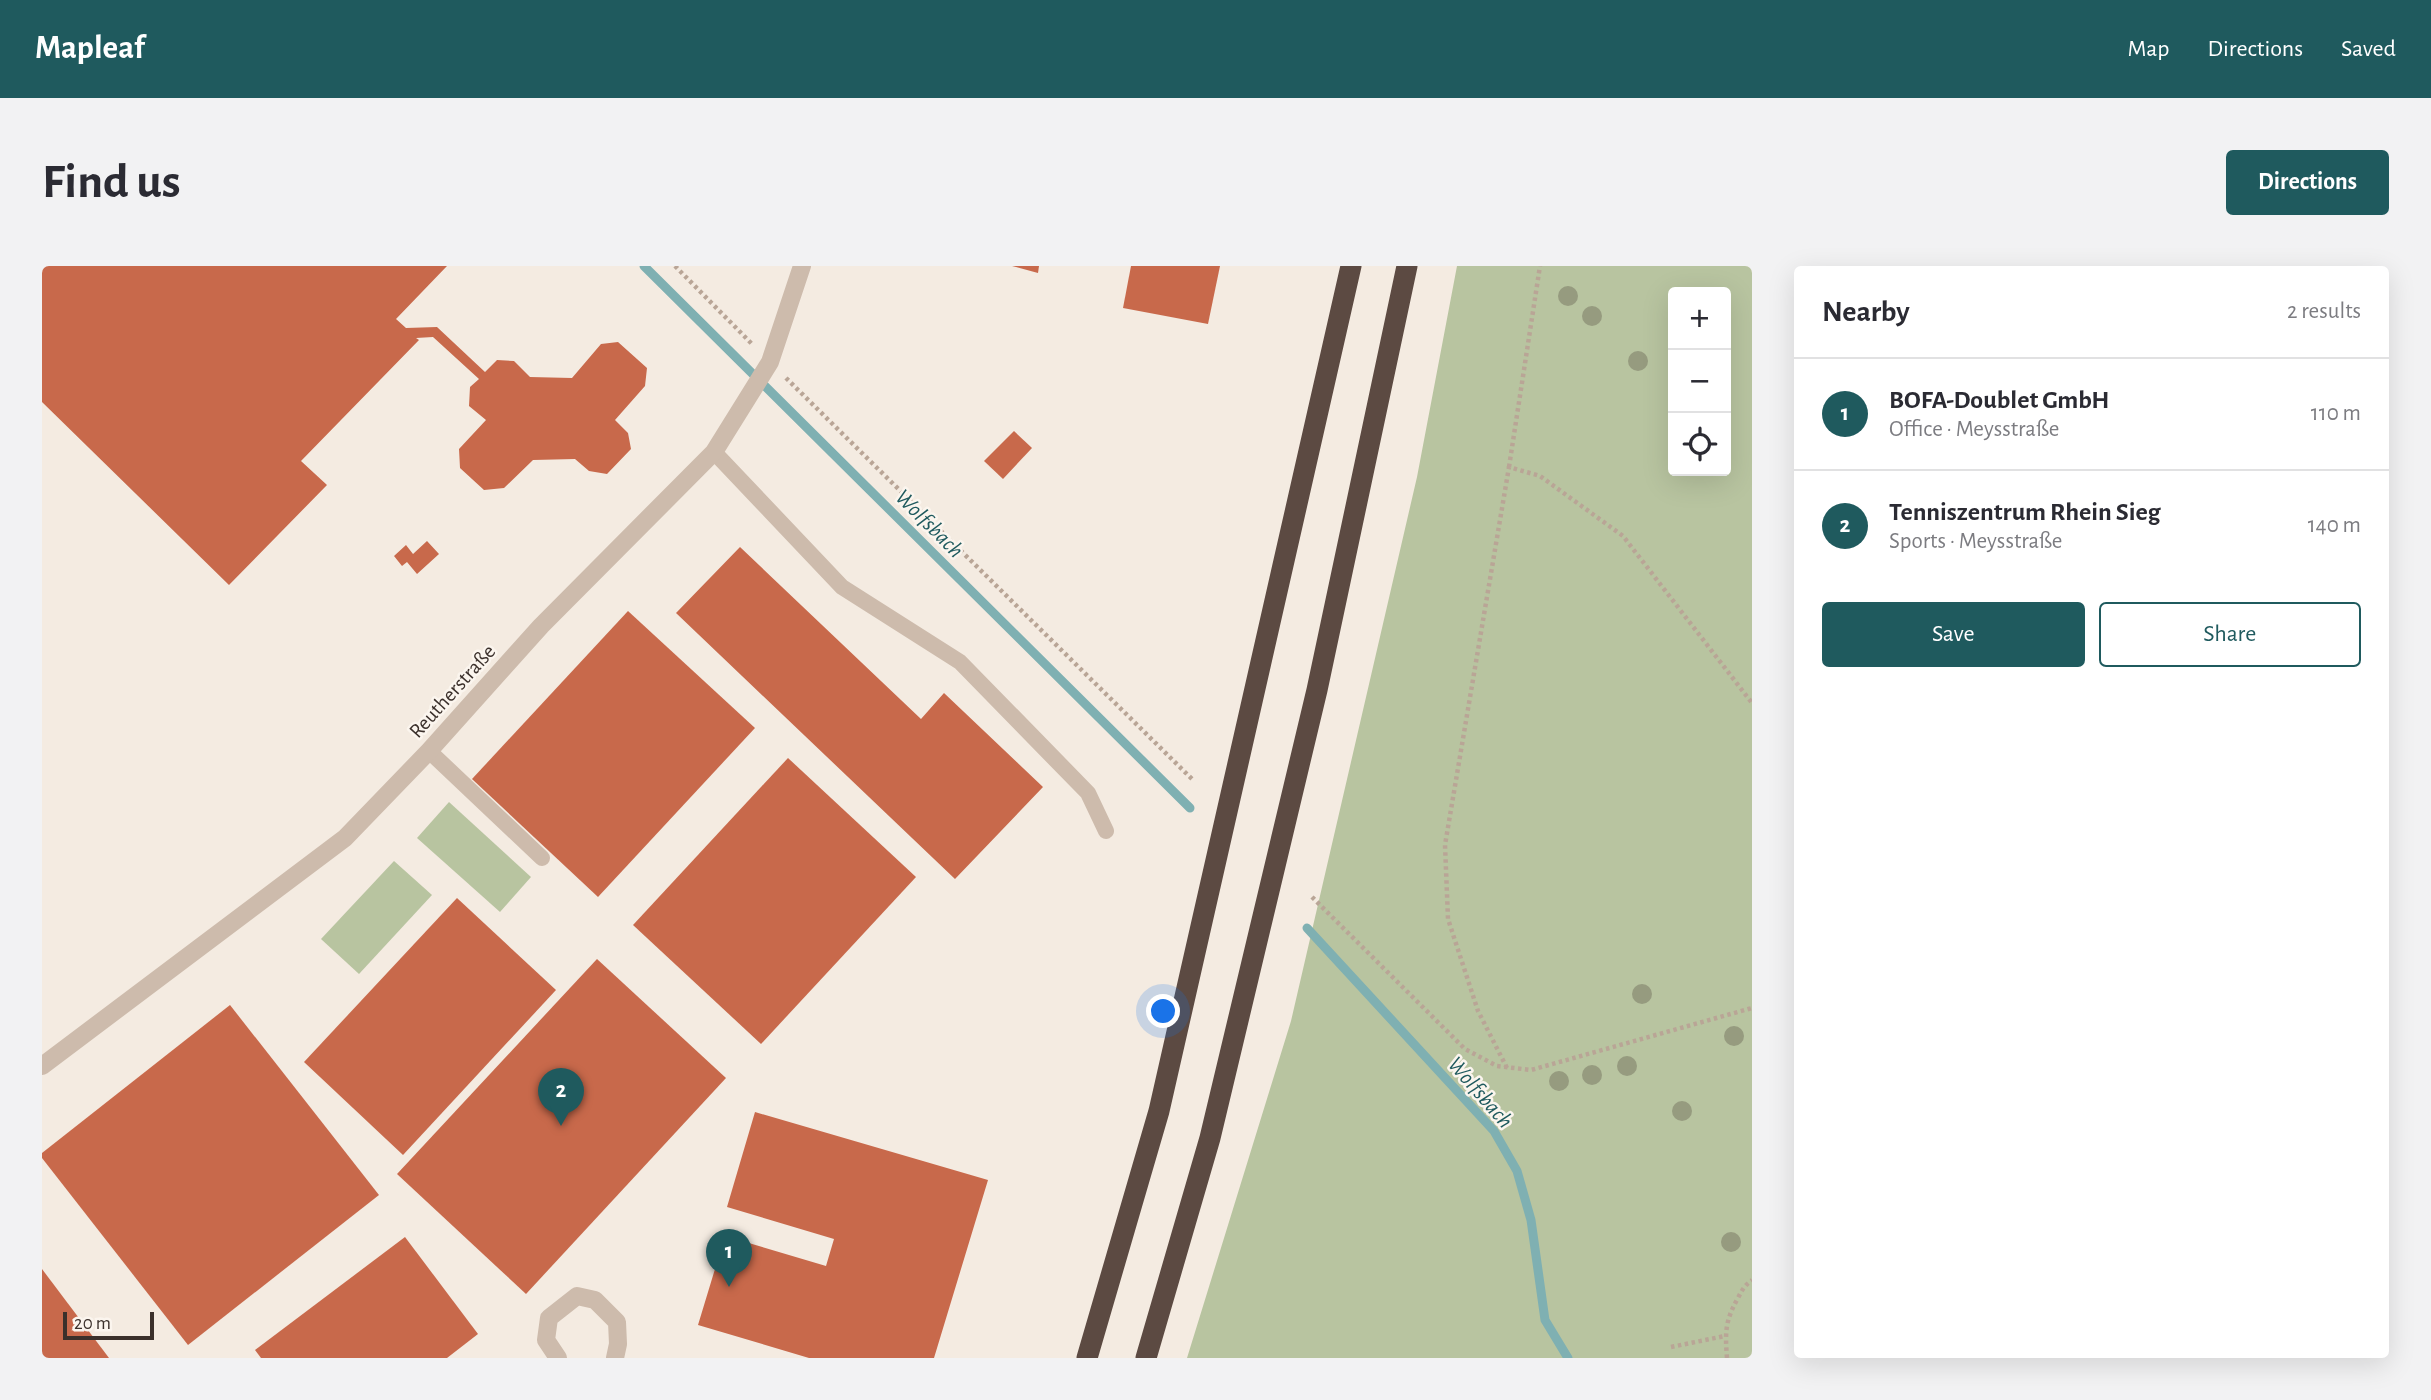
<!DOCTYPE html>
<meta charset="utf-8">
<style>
body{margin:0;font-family:"Alegreya Sans",sans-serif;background:#f2f2f3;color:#2b2b33}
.controls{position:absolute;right:21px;top:21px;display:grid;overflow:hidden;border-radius:7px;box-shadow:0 7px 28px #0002}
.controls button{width:63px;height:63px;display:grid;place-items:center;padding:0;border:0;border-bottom:2px solid #e1e1e2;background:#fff;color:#2b2b33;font:35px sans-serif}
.scale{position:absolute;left:21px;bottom:18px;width:91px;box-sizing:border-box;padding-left:7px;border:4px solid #3b302b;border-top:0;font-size:19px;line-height:24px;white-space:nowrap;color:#3b302b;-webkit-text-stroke:5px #fbf5ee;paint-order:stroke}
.you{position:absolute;left:1122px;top:746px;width:24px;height:24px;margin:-18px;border:5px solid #fff;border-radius:50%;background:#1a73e8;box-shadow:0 0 0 10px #1a73e833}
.badge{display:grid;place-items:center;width:46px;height:46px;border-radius:50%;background:#1f5a5e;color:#fff;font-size:23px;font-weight:700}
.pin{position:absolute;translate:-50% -58px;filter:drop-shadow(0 2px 4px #0008)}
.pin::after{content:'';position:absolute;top:37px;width:24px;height:21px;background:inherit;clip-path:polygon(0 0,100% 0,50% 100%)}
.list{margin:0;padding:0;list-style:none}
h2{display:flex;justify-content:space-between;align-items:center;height:91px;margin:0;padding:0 28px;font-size:30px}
h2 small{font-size:23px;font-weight:400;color:#7c7c81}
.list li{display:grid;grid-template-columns:46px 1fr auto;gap:21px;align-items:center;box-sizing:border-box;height:112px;padding:0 28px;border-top:2px solid #e1e1e2}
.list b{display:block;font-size:26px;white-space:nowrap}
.list p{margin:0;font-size:23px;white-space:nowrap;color:#7c7c81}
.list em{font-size:23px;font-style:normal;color:#7c7c81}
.actions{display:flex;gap:14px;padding:21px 28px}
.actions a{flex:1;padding:16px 0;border:2px solid #1f5a5e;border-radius:7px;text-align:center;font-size:24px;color:#1f5a5e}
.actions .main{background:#1f5a5e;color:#fff}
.icon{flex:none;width:38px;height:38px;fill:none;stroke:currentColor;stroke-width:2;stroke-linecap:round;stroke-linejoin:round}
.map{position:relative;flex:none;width:1710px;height:1092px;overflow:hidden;border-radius:7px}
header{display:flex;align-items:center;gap:42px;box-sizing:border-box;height:98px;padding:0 35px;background:#1f5a5e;color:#fff}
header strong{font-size:33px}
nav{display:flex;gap:38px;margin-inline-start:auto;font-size:24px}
.intro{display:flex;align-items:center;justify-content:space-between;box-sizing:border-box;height:168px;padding:0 42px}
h1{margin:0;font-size:49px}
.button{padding:18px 32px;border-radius:7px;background:#1f5a5e;color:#fff;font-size:24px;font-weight:700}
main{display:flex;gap:42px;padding:0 42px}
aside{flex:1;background:#fff;border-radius:7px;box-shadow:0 7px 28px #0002}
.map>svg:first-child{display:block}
</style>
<header>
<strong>Mapleaf</strong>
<nav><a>Map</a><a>Directions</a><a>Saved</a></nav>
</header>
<div class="intro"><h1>Find us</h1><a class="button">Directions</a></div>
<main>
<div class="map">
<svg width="1710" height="1092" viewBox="0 0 1710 1092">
<rect width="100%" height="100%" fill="#f4ebe1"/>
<g fill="#b8c4a0" fill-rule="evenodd">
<path d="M1415,0H1710V1092H1145L1249,755L1375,211ZM1631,26H1684V205H1631Z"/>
<path d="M407,536L489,611L458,646L375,572Z"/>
<path d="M352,595L390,629L317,708L279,673Z"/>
</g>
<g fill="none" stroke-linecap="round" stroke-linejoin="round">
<g stroke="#7fb0b2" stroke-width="9">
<path d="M602,0L1148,542"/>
<path d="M1265,662L1452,865L1475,905L1489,954L1503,1054L1526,1092"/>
</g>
</g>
<g fill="#c8694b">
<path d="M0,0H405L354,53L364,62L395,61L443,106L455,94L472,95L488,111L530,112L559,78L576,76L605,102L603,120L573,154L586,167L589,183L565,208L547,205L533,193L491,194L462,222L442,224L418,202L417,183L444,154L427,140L428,121L437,113L391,71L374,72L377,74L259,195L285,219L187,319L0,136Z"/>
<path d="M970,0H997L996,7Z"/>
<path d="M1089,0H1178L1166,58L1081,42Z"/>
<path d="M972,165L990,182L961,213L942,195Z"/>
<path d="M385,275L397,288L375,308L365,296L360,300L352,290L364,279L371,288Z"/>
<path d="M698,281L879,453L902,427L1001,521L913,613L634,347Z"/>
<path d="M586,345L713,462L556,631L430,513Z"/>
<path d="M746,492L874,611L719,778L591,659Z"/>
<path d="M415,632L514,724L361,889L262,796Z"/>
<path d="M555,693L684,812L484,1028L355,908Z"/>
<path d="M188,739L337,929L146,1079L0,892V887Z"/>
<path d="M713,846L946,914L892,1092H767L656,1059L683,970L784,1000L792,973L685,941Z"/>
<path d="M363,971L436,1068L405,1092H219L213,1084Z"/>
<path d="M0,1003L67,1092H0Z"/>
</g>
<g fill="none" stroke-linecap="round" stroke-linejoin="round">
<g stroke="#b9a596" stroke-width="4.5" stroke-dasharray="3.5 3.5" stroke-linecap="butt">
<path d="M633,0L711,79"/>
<path d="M744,112L1152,515"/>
<path d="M1467,201L1498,0"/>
<path d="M1270,631L1423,783L1455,800L1489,804L1710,742"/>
<path d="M1465,802L1436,745L1406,653L1403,579L1467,201L1498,210L1581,270L1710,437"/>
<path d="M1629,1081L1683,1070"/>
<path d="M1685,1092C1683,1066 1683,1055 1696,1032C1700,1024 1703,1019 1710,1014"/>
</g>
<g stroke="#cdbbac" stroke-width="16">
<path d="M672,186L800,321L918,396L1046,527L1064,565"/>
<path d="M387,485L500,592"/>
</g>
<g stroke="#cdbbac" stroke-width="18">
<path d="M0,800L303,572L387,485L499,360L672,186L728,96L760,0"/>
<path d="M516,1092L504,1074L507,1052L535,1030L553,1034L575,1056L576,1078L573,1092"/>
</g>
<g stroke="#5c4a42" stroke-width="21">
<path d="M1045,1092L1117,845L1309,0"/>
<path d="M1104,1092L1168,872L1275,424L1365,0"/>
</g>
</g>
<g fill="#969b7f">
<circle cx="1526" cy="30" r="10"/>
<circle cx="1550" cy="50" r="10"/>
<circle cx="1596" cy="95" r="10"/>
<circle cx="1600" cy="728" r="10"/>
<circle cx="1692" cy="770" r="10"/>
<circle cx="1585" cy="800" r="10"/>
<circle cx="1550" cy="809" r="10"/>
<circle cx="1517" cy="815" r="10"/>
<circle cx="1640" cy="845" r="10"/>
<circle cx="1689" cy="976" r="10"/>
</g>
<g text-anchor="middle" stroke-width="5" stroke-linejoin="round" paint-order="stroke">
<g font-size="21" fill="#3b302b" stroke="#fbf5ee">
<text transform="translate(410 425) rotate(-48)" y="7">Reutherstraße</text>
</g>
<g font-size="23" font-style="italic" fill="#1f5a5e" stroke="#fbf5ee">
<text transform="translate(888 257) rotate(45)" y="8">Wolfsbach</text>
<text transform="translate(1439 826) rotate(49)" y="8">Wolfsbach</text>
</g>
</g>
</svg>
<div class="controls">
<button>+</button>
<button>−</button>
<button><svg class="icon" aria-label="locate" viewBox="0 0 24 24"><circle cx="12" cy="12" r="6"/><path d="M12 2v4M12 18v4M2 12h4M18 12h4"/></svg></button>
</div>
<div class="scale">20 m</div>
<div class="you"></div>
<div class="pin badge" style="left:687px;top:1021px">1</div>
<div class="pin badge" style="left:519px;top:860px">2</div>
</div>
<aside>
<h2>Nearby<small>2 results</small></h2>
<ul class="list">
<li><span class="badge">1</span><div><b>BOFA-Doublet GmbH</b><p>Office · Meysstraße</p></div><em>110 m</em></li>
<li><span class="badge">2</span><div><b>Tenniszentrum Rhein Sieg</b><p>Sports · Meysstraße</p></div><em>140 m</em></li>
</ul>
<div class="actions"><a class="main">Save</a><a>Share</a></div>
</aside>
</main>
